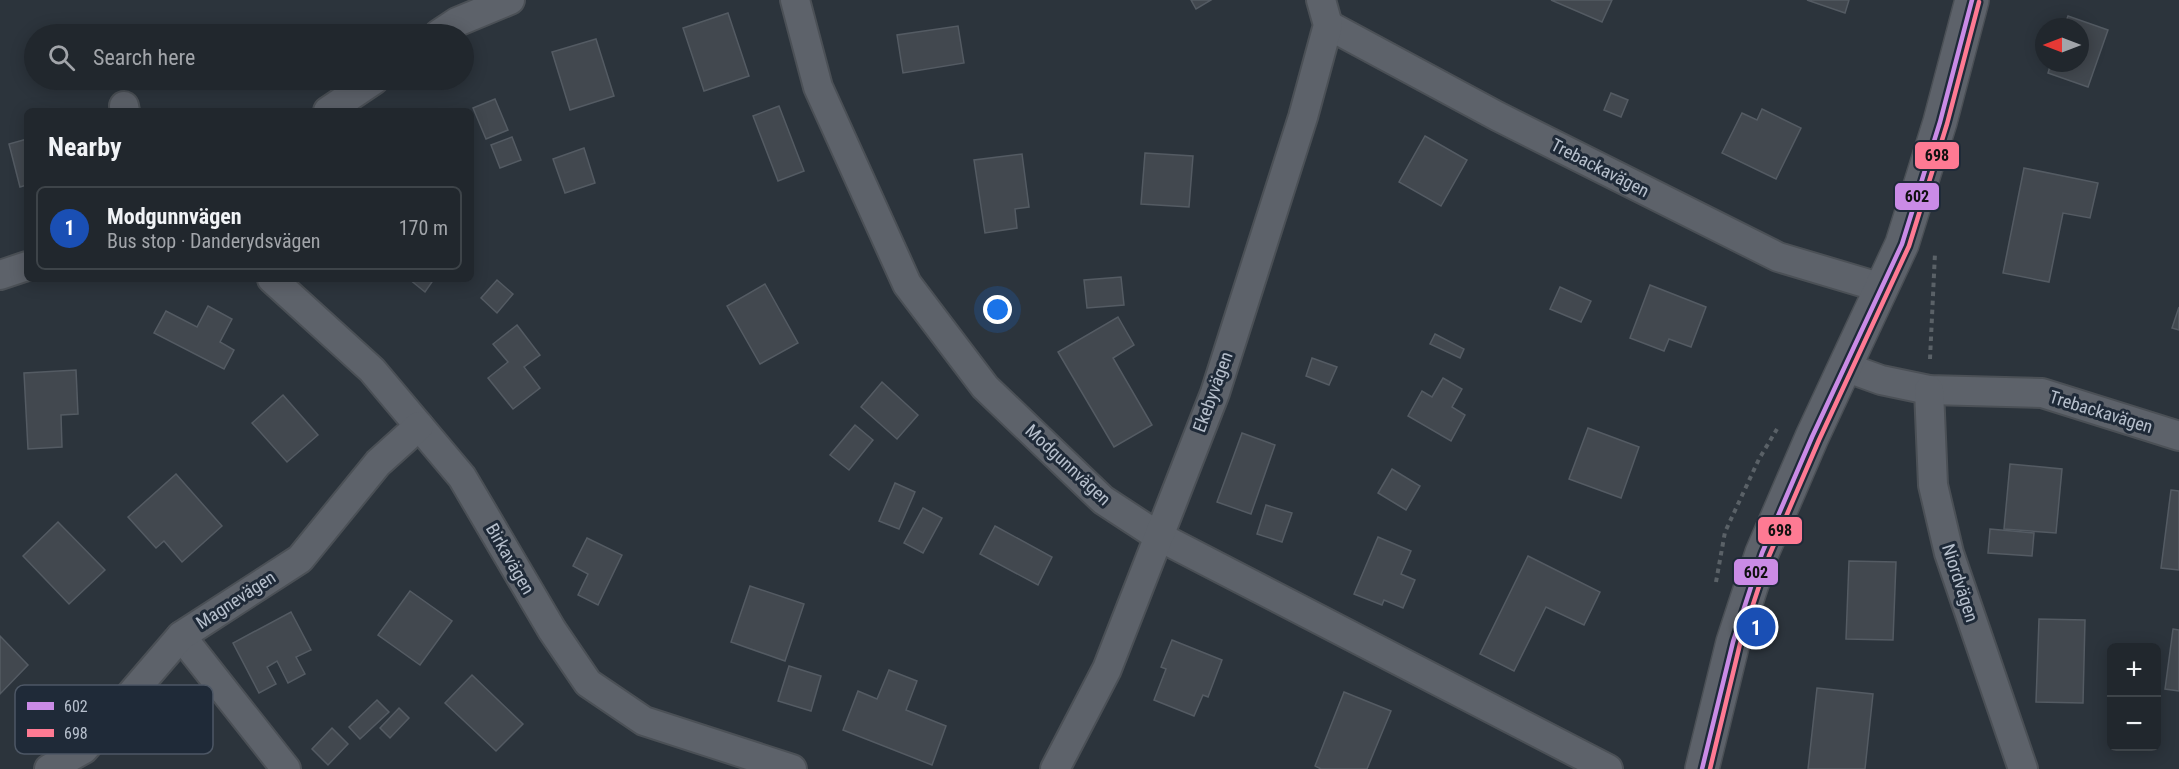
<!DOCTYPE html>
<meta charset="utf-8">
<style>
body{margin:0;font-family:"Roboto Condensed",sans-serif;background:#2d3339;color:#f1f3f6}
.controls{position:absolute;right:18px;bottom:18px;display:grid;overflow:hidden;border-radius:9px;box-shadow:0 3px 15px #0003}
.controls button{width:54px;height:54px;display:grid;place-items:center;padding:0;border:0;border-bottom:2px solid #3e4449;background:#21272d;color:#f1f3f6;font:30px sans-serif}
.compass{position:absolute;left:2035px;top:18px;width:54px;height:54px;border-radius:50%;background:#21272d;box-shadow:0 3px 15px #0003;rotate:270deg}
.you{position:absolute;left:998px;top:310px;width:21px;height:21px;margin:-15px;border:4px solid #fff;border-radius:50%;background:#1a73e8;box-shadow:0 0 0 9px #1a73e833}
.badge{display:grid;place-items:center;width:39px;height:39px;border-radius:50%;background:#ea580c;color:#fff;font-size:20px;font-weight:700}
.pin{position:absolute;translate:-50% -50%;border:3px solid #fff;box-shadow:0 2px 6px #0006}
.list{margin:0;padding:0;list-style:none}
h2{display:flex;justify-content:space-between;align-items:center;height:78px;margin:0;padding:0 24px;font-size:26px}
h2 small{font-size:20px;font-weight:400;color:#a2a5aa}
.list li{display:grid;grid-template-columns:39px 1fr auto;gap:18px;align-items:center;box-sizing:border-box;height:84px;margin:0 12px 12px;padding:0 12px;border:2px solid #3e4449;border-radius:9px}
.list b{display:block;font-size:22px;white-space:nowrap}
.list p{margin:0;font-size:20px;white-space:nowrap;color:#a2a5aa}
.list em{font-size:20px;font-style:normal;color:#a2a5aa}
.icon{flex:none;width:33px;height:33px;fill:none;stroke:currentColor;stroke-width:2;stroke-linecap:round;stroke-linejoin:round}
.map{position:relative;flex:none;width:2179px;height:769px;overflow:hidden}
.search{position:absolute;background:#21272d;box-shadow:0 3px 15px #0003;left:24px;top:24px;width:450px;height:66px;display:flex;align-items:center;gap:15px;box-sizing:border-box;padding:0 21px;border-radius:33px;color:#a2a5aa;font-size:22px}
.panel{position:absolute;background:#21272d;box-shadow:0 3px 15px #0003;left:24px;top:108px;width:450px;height:174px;border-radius:9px}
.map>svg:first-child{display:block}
</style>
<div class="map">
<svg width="2179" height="769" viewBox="0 0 2179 769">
<rect width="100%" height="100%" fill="#2c343c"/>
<g fill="#42484f" stroke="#545b63" stroke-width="1.5">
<path d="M1191,0H1211L1196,9Z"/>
<path d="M1551,0H1612L1602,22Z"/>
<path d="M1807,0H1849L1845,13Z"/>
<path d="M728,13L749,76L704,91L683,28Z"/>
<path d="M2068,16L2108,30L2088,87L2048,73L2051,63H2080V27H2064Z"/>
<path d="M958,26L964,63L903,73L897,35Z"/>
<path d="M596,39L614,96L570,110L552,52Z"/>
<path d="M1611,93L1628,100L1621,117L1604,110Z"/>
<path d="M495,99L508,130L486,139L473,108Z"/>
<path d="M779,106L804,171L778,181L753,116Z"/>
<path d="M1762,109L1801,128L1776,179L1722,153L1742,113L1757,120Z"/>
<path d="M1425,136L1467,160L1441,206L1399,182Z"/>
<path d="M512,137L521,160L500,168L491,145Z"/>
<path d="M27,139V185L20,187L9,144Z"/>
<path d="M584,148L595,183L565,193L553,159Z"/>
<path d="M1145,153L1193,156L1189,207L1141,204Z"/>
<path d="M1022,154L1029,207L1015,209L1017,228L985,233L974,160Z"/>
<path d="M2024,168L2098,183L2090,218L2063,213L2049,282L2003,273Z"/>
<path d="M1121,277L1124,305L1087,308L1084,280Z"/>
<path d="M409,279H434L425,292Z"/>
<path d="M497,280L513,294L497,313L481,298Z"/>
<path d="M765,284L798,343L760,364L727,306Z"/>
<path d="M1650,285L1706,307L1691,347L1669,339L1664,351L1630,338Z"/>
<path d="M1560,287L1591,301L1581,322L1550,309Z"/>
<path d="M208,306L232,319L220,342L234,350L224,369L154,333L166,311L197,327Z"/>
<path d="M2179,307V330L2172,328Z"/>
<path d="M1118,317L1134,345L1113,358L1152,425L1114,447L1058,352Z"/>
<path d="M517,325L540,355L524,367L540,388L513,409L488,378L508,362L493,344Z"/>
<path d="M1435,334L1464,349L1460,358L1430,344Z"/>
<path d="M1312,358L1337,367L1329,385L1306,376Z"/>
<path d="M76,370L78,414L61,415L62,447L28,449L24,373Z"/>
<path d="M1443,378L1462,389L1452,407L1465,415L1451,441L1408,416L1422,391L1432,397Z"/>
<path d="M882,382L918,415L897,439L861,407Z"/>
<path d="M283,395L318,435L287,462L252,423Z"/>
<path d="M855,425L873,440L849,470L830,455Z"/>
<path d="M1588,428L1639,447L1621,498L1569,479Z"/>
<path d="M1242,433L1275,445L1251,514L1217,502Z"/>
<path d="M2010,464L2062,469L2056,533L2004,529Z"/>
<path d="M1392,469L1420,486L1406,510L1378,493Z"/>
<path d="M176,474L222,526L182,562L164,541L156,548L128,517Z"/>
<path d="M895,483L915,492L899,529L879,521Z"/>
<path d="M2171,490L2179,491V570L2161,568Z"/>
<path d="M1266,505L1292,513L1282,542L1257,534Z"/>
<path d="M923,508L942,518L923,553L904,543Z"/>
<path d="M58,522L105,570L69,604L23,556Z"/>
<path d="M995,526L1052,557L1038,585L980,554Z"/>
<path d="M1990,529L2034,533L2032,556L1988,553Z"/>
<path d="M1378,537L1411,551L1401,574L1415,580L1403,608L1384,600L1382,605L1354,594Z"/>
<path d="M587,538L622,555L598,605L578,595L588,574L573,566Z"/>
<path d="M1528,556L1600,592L1584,625L1546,607L1514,671L1480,654Z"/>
<path d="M1849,561L1896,562L1893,640L1846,639Z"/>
<path d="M750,586L804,604L785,661L731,642Z"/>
<path d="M410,591L452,621L420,665L378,635Z"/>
<path d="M291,612L311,650L296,657L305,674L288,683L277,661L267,667L276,684L259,693L233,643Z"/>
<path d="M2039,619L2085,620L2083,703L2036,702Z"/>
<path d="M2173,629L2179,630V691L2165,689Z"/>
<path d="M0,636L28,665L0,694Z"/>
<path d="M1172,640L1222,660L1208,697L1203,695L1194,716L1154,700L1166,669L1161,667Z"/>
<path d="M789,666L821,676L811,711L778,701Z"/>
<path d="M889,670L917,681L906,710L946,726L932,765L843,730L858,691L877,699Z"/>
<path d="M472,675L523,724L496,751L445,703Z"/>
<path d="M1817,688L1873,694L1865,769H1808Z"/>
<path d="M1344,692L1391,711L1367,769H1321L1315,766Z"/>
<path d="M377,700L389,712L360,739L349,727Z"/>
<path d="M399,708L409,718L390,738L380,728Z"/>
<path d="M332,728L348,744L328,765L312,749Z"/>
</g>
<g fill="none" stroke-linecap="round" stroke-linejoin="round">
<g stroke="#4b5056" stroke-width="32">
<g id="minor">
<path d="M795,0L818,87L907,284L985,387L1103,500L1158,536L1608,769"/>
<path d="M1328,25L1497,116L1778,257L1882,288"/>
<path d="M439,34L457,22L510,0"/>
<path d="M124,106L125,111"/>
<path d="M328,111L374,80"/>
<path d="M0,275L27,266"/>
<path d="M272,279L372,370L462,477L552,630L588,683L644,721L792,769"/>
<path d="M1845,367L1881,380L1929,390L2042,393L2179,436"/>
<path d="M1929,390L1933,485L1949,553L2023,769"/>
<path d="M181,636L286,769"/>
<path d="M49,769L84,749L181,636L300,559L378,463L419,426"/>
<path d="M1055,769L1107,669L1215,393L1303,117L1328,25L1321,0"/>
</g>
</g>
<g stroke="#4b5056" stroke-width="36">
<path id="tertiary" d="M1702,769L1733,642L1762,553L1812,437L1902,244L1940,122L1972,0"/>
</g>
<g stroke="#5a6167" stroke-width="4" stroke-dasharray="4.5 4.5" stroke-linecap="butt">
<path d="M1930,359L1935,253"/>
<path d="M1716,582L1725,532L1759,459L1777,429"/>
</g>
<use href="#minor" stroke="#5d626a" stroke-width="28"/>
<use href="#tertiary" stroke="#5d626a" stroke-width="33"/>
<g stroke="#1f2a38" stroke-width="9">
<path id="bus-1" d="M1702,769L1733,642L1762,553L1812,437L1902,244L1940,122L1972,0"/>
</g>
<g stroke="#1f2a38" stroke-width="9">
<path id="bus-2" d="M1710,769L1740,644L1769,556L1819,440L1909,246L1947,124L1979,2"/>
</g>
<use href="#bus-1" stroke="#ca8be6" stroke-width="4.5"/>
<use href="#bus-2" stroke="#fe7a93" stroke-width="4.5"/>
</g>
<g text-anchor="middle" stroke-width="6" stroke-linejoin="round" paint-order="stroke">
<g font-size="18" fill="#b7c0cd" stroke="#1f2a38">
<text transform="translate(1600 168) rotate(27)" y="6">Trebackavägen</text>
<text transform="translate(1213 392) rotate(-70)" y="6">Ekebyvägen</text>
<text transform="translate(2101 412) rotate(17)" y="6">Trebackavägen</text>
<text transform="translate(1068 465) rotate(43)" y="6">Modgunnvägen</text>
<text transform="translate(510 559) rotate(60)" y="6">Birkavägen</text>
<text transform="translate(1960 583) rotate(72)" y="6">Niordvägen</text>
<text transform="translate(236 600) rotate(-33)" y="6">Magnevägen</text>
</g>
</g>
<rect x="15" y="685" width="198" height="69" rx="9" fill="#1f2a38" stroke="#4d5765" stroke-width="1.5"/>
<rect x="27" y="702" width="27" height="8" fill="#ca8be6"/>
<rect x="27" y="729" width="27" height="8" fill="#fe7a93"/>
<g font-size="16" fill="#b7c0cd">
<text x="64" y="712">602</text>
<text x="64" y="739">698</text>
</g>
<g stroke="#1f2a38" stroke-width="2">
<rect x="1914" y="141" width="46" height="29" rx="6" fill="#fe7a93"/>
<rect x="1894" y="182" width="46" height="29" rx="6" fill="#ca8be6"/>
<rect x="1757" y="516" width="46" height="29" rx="6" fill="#fe7a93"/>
<rect x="1733" y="558" width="46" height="28" rx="6" fill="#ca8be6"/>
</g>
<g font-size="16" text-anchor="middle" font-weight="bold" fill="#111">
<text x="1937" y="161">698</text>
<text x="1917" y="202">602</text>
<text x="1780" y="536">698</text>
<text x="1756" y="578">602</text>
</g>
</svg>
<div class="controls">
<button>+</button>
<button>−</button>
</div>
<svg class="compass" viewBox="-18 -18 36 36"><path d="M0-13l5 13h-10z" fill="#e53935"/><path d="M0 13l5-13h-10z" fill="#a2a5aa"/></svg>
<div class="you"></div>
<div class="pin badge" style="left:1756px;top:627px;background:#1a4fb4">1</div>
<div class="search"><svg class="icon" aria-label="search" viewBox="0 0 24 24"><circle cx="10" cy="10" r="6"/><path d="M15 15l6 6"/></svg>Search here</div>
<section class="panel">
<h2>Nearby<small></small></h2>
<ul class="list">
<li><span class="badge" style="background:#1a4fb4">1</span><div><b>Modgunnvägen</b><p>Bus stop · Danderydsvägen</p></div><em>170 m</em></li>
</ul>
</section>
</div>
